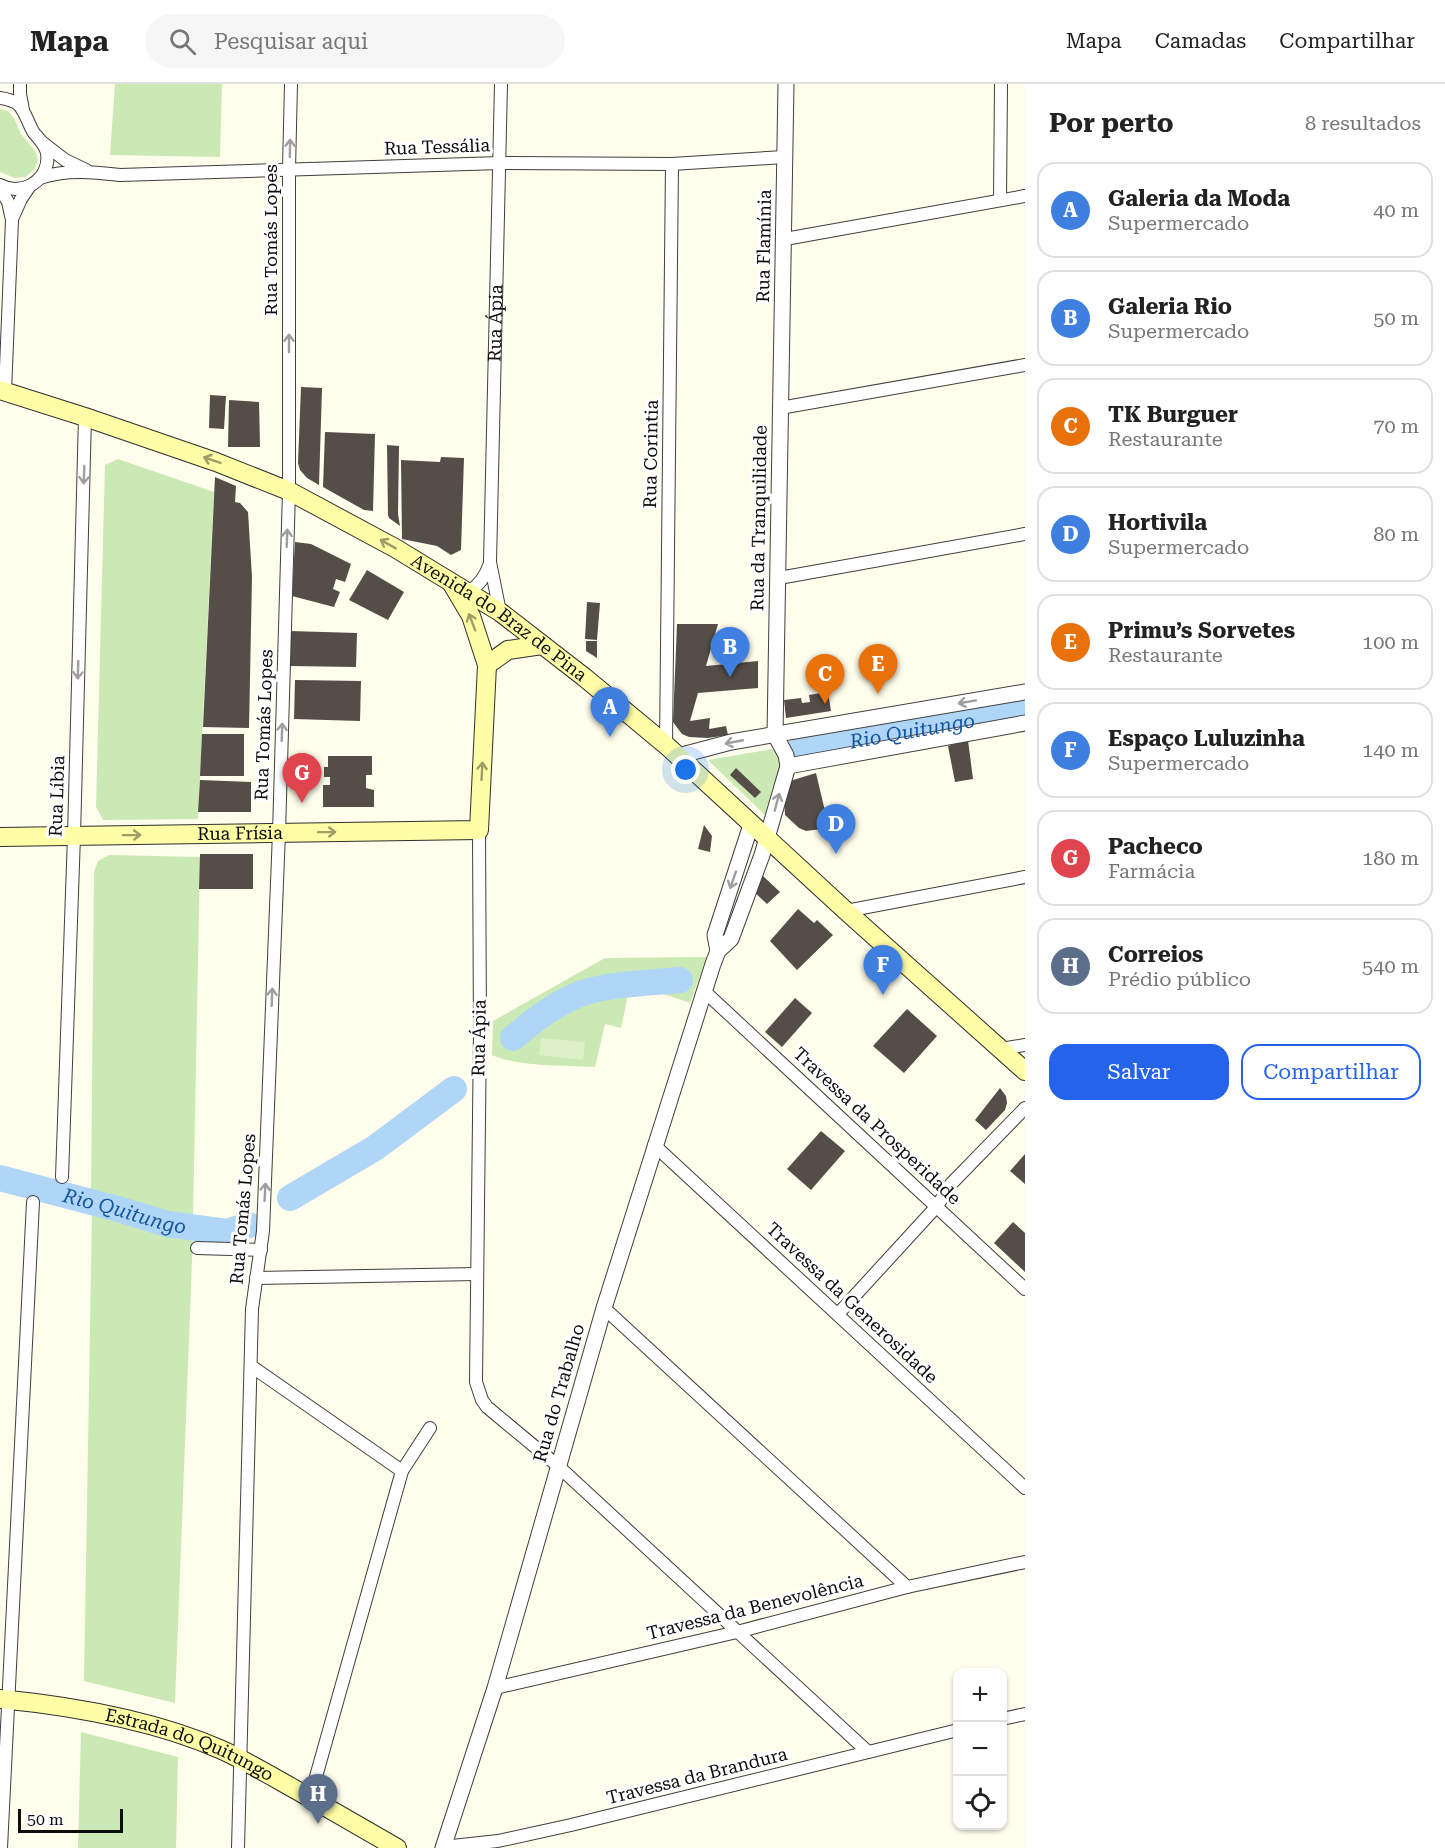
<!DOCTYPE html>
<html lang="pt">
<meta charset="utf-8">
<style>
body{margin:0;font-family:"Roboto Serif",serif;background:#f6f6f6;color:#222}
.controls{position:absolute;right:18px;bottom:18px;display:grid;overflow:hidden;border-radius:12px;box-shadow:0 2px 4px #0004}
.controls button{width:54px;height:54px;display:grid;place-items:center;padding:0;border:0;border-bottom:2px solid #e0e0e0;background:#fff;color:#222;font:30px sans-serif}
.scale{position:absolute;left:18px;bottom:15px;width:105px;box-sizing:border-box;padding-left:6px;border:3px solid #0c0c0c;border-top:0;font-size:16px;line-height:21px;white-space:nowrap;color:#0c0c0c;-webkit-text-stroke:4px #fff;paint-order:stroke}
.you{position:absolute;left:686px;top:686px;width:21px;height:21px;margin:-15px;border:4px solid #fff;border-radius:50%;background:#1a73e8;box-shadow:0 0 0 9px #1a73e833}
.badge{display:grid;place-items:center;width:39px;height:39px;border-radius:50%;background:#2563eb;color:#fff;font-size:20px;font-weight:700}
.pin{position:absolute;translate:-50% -50px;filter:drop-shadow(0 2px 3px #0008)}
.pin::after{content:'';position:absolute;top:32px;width:21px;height:18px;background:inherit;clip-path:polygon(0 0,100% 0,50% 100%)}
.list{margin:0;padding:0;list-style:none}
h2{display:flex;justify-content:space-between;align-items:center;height:78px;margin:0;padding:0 24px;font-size:26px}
h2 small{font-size:20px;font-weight:400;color:#767676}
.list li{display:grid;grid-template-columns:39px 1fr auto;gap:18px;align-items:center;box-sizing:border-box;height:96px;margin:0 12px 12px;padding:0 12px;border:2px solid #e0e0e0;border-radius:18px}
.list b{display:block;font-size:22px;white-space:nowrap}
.list p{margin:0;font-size:20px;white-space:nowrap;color:#767676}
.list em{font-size:20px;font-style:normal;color:#767676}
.actions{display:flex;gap:12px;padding:18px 24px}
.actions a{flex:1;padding:14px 0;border:2px solid #2563eb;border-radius:18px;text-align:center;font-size:21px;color:#2563eb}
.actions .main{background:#2563eb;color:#fff}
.icon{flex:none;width:33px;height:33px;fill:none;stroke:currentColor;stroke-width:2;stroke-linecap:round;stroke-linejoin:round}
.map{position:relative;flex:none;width:1025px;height:1764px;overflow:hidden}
header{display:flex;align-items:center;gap:36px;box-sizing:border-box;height:84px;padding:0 30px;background:#fff;border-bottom:2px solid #e0e0e0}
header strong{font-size:28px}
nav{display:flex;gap:33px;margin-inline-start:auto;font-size:21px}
.search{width:420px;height:54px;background:#f6f6f6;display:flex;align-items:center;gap:15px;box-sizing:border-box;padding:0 21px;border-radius:33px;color:#767676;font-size:22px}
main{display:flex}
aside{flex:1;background:#fff}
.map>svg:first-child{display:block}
</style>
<header>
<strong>Mapa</strong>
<div class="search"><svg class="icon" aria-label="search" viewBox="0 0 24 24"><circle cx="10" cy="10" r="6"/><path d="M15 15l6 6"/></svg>Pesquisar aqui</div>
<nav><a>Mapa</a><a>Camadas</a><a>Compartilhar</a></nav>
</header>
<main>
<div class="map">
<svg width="1025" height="1764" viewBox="0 0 1025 1764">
<rect width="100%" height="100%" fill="#fffdeb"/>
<g fill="#cbe9b5">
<path d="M115,0H222L220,73L110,71Z"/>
<path d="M0,25L8,27L14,34L21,50L35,67L38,75L35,85L25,93L15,94L0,88Z"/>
<path d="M118,375L214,408L198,735L103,736L96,723L105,381Z"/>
<path d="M772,665L777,669L780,675V691L772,704L766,732L708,676Z"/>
<path d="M109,771L200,773L193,1135L91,1113L94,788L98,777Z"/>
<path d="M707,873L690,919L646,904L629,906L621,944L605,940L595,983C565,981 519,983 492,971L493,937L605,874Z"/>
<path d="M92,1128L157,1148L193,1151L175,1619L84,1597Z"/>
<path d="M81,1648L178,1673L176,1764H78Z"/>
</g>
<path fill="#def0c7" d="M541,954L585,958L583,976L539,971Z"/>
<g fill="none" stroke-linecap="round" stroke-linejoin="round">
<g stroke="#afd5f7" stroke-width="26">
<path id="s1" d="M798,667L1025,627"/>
<path d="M513,954C532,938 552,922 575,912C601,900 651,899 680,896"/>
<path id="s2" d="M0,1094L118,1125L167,1140L227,1148L249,1141"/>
<path d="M290,1114L375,1064L454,1005"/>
</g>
</g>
<g fill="#554e48">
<path d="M301,303L322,304L319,401L307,394L300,386L298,379Z"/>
<path d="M210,311L226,312L224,345L209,344Z"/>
<path d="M229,316L259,318L260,363H228Z"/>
<path d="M325,348L375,350L373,427L364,426L323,403Z"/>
<path d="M387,361L399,362L398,430L400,442L389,434L388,431Z"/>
<path d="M441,373L464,374L461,466L451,471L437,462L402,455L401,376L440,378Z"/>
<path d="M215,393L236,402L235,418L240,419L248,428L252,493L249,644L203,643Z"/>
<path d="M295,458L311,460L351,480L345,498L336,495L333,505L340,508L334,523L292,512Z"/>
<path d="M367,486L404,508L388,536L349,516Z"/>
<path d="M587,518L600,519L597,556L585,555Z"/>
<path d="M677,540H718L706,582L758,577V604L698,609L690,637L710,634L709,645L726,642L728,651L708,654L689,653L682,650L673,638Z"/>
<path d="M290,547L357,549L356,583L290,582Z"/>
<path d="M586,557H597V574L586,567Z"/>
<path d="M295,596L361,597L360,637L294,635Z"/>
<path d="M828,608L831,627L786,634L784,616L801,614L802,619L810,618L809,611Z"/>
<path d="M202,650H244V692H200Z"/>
<path d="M968,656L973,695L955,698L948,662Z"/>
<path d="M328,672H372V691H366V704L374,706V723H323V701H330V693H324V683H328Z"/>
<path d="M736,684L761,708L755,714L730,691Z"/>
<path d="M816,689L829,744L806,747L799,744L785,731L784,714L786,701L793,696Z"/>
<path d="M200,696L251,698V728H198Z"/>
<path d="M704,741L712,752L710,768L698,765Z"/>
<path d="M200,770H253V805H199Z"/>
<path d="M759,791L763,792L780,808L767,820L750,804Z"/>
<path d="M798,825L814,839L817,836L833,851L797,886L770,857Z"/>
<path d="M795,914L812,929L782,963L765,948Z"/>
<path d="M907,925L937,952L904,989L873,962Z"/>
<path d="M1000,1004L1006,1012L1007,1019L1005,1026L986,1046L975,1036Z"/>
<path d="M821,1047L845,1067L811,1106L787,1085Z"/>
<path d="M1025,1070V1100L1010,1087Z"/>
<path d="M1013,1138L1025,1149V1188L994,1159Z"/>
</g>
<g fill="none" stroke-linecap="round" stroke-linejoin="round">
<g stroke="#3f3f3f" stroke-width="14">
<g id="minor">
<path d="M20,0V10L23,26"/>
<path d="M0,14C7,15 12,16 18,20C26,28 28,40 34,49C39,55 45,60 47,69C51,96 22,113 0,101"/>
<path d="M43,59L65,76L86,86"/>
<path d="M40,94C66,85 94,88 120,91L500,79L672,80L784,73"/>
<path d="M0,104L8,118L12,136L5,308"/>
<path d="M1000,116L1001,0"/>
<path d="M12,135L21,115L29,103"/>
<path d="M785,155L1025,112"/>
<path d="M780,324L1025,281"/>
<path d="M779,494L1025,450"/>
<path d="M468,508C480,501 486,492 490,479"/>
<path id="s3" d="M500,528L490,478L501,0"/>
<path d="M666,661L672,80"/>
<path d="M479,746L480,947L476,1298L482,1316L487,1323L558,1382L868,1668"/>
<path d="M846,827L1025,793"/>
<path d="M704,907L1025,1205"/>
<path d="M1001,965L1025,961"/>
<path d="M654,1061L1025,1404"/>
<path d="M62,1093L74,752L85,333"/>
<path d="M197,1164L261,1166"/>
<path d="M256,1194L477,1190"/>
<path d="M604,1224L907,1503"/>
<path d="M838,1230L937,1122L951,1100L1025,1024"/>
<path d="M251,1282L402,1387"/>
<path d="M495,1604L737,1548L907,1503L1025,1478"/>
<path d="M1002,1635L1025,1630"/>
<path d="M310,1714L402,1387L430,1344"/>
<path d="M443,1763L498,1757L571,1741L958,1646"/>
<path d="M1,1764L33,1118"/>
<path d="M238,1764L252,1225L263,1147L279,749L289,407V85L291,0"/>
</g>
</g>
<g stroke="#3f3f3f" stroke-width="17">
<g id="tertiary">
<path d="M678,672L731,658L1025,608"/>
<path d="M788,682L1025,639"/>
<path d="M718,867L715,851L751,741"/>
<path d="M443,1764L495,1604L604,1224L713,880L718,867L731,855L762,771L788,682L786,671L775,651L786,0"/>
</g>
</g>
<g stroke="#2e2e2e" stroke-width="20">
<g id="secondary">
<path id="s4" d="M0,306L85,333L216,378L289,407L395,464L500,528L584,593L666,661L846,827L1025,987"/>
<path d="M487,581L508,566L542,561"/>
<path id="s5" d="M0,753L479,746L487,581L471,532L452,500"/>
<path id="s6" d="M0,1615C71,1622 156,1637 222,1666C248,1678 273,1693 298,1707C331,1726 364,1745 397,1764"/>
</g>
</g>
<use href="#minor" stroke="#fff" stroke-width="12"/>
<use href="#tertiary" stroke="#fff" stroke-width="15"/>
<use href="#secondary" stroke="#fffea6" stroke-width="18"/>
</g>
<defs><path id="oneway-shaft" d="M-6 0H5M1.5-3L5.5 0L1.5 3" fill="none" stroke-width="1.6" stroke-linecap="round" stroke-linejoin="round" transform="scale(1.5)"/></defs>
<g stroke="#9e9e9e">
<use href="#oneway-shaft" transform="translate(290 64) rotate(-89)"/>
<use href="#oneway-shaft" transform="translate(289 259) rotate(-90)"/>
<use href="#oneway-shaft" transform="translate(84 391) rotate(92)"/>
<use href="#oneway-shaft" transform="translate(287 454) rotate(-88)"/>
<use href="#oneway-shaft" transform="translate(78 586) rotate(92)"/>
<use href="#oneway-shaft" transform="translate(967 618) rotate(170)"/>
<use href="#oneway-shaft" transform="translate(282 648) rotate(-88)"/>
<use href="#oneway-shaft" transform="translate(734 658) rotate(169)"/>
<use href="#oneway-shaft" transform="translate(777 718) rotate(-75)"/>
<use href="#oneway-shaft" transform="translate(733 796) rotate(109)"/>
<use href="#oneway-shaft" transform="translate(272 913) rotate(-88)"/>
<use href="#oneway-shaft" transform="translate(265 1108) rotate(-87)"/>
</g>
<g stroke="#9e9d68">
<use href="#oneway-shaft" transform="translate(212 376) rotate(-161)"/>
<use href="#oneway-shaft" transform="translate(388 460) rotate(-151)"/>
<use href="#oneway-shaft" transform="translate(472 538) rotate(-111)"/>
<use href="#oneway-shaft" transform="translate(482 687) rotate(-87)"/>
<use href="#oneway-shaft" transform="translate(327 748) rotate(-1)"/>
<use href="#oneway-shaft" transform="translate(132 751) rotate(-1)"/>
</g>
<g text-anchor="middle" stroke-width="6" stroke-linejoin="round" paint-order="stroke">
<g font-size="18" fill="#0c0c0c" stroke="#fff">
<text transform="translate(437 63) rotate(-2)" y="6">Rua Tessália</text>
<text transform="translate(271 156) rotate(-90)" y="6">Rua Tomás Lopes</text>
<text transform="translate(764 162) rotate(-89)" y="6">Rua Flamínia</text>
<text dy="6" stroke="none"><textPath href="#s3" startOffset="290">Rua Ápia</textPath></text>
<text transform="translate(651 370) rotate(-89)" y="6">Rua Corintia</text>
<text transform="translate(759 434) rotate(-89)" y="6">Rua da Tranquilidade</text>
<text dy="6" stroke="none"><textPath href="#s4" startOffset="552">Avenida do Braz de Pina</textPath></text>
<text transform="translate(264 641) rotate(-88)" y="6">Rua Tomás Lopes</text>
<text transform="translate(57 712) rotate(-88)" y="6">Rua Líbia</text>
<text dy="6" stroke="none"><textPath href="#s5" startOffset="240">Rua Frísia</textPath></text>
<text transform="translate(479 954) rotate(-89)" y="6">Rua Ápia</text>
<text transform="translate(877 1042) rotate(43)" y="6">Travessa da Prosperidade</text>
<text transform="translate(243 1125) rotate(-85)" y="6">Rua Tomás Lopes</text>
<text transform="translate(852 1219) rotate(43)" y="6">Travessa da Generosidade</text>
<text transform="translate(559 1309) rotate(-74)" y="6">Rua do Trabalho</text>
<text transform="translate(755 1523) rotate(-14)" y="6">Travessa da Benevolência</text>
<text dy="6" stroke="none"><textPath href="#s6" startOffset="196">Estrada do Quitungo</textPath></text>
<text transform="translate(697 1692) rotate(-14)" y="6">Travessa da Brandura</text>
</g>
<g font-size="20" font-style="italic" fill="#15559e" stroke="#fff">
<text dy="7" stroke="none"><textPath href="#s1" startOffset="116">Rio Quitungo</textPath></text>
<text dy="7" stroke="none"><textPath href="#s2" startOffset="129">Rio Quitungo</textPath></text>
</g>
</g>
</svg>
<div class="controls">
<button>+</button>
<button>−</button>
<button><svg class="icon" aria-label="locate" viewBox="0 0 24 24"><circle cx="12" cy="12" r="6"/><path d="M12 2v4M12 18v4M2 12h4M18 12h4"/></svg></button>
</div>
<div class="scale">50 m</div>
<div class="you"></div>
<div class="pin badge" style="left:610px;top:653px;background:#3f7fe0">A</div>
<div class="pin badge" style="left:730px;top:593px;background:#3f7fe0">B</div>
<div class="pin badge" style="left:825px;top:620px;background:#e8710a">C</div>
<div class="pin badge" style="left:836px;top:770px;background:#3f7fe0">D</div>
<div class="pin badge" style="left:878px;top:610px;background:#e8710a">E</div>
<div class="pin badge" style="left:883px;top:911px;background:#3f7fe0">F</div>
<div class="pin badge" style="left:302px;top:719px;background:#e0444e">G</div>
<div class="pin badge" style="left:318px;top:1740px;background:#5c6f8a">H</div>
</div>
<aside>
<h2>Por perto<small>8 resultados</small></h2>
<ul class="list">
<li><span class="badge" style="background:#3f7fe0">A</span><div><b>Galeria da Moda</b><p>Supermercado</p></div><em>40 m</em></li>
<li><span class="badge" style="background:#3f7fe0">B</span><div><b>Galeria Rio</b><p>Supermercado</p></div><em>50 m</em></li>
<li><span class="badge" style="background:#e8710a">C</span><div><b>TK Burguer</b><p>Restaurante</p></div><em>70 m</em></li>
<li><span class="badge" style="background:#3f7fe0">D</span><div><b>Hortivila</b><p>Supermercado</p></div><em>80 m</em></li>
<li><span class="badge" style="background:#e8710a">E</span><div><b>Primu’s Sorvetes</b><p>Restaurante</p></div><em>100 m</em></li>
<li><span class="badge" style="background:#3f7fe0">F</span><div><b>Espaço Luluzinha</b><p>Supermercado</p></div><em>140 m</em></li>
<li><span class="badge" style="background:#e0444e">G</span><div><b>Pacheco</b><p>Farmácia</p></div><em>180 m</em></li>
<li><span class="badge" style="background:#5c6f8a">H</span><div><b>Correios</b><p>Prédio público</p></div><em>540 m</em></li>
</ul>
<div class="actions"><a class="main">Salvar</a><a>Compartilhar</a></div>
</aside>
</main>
